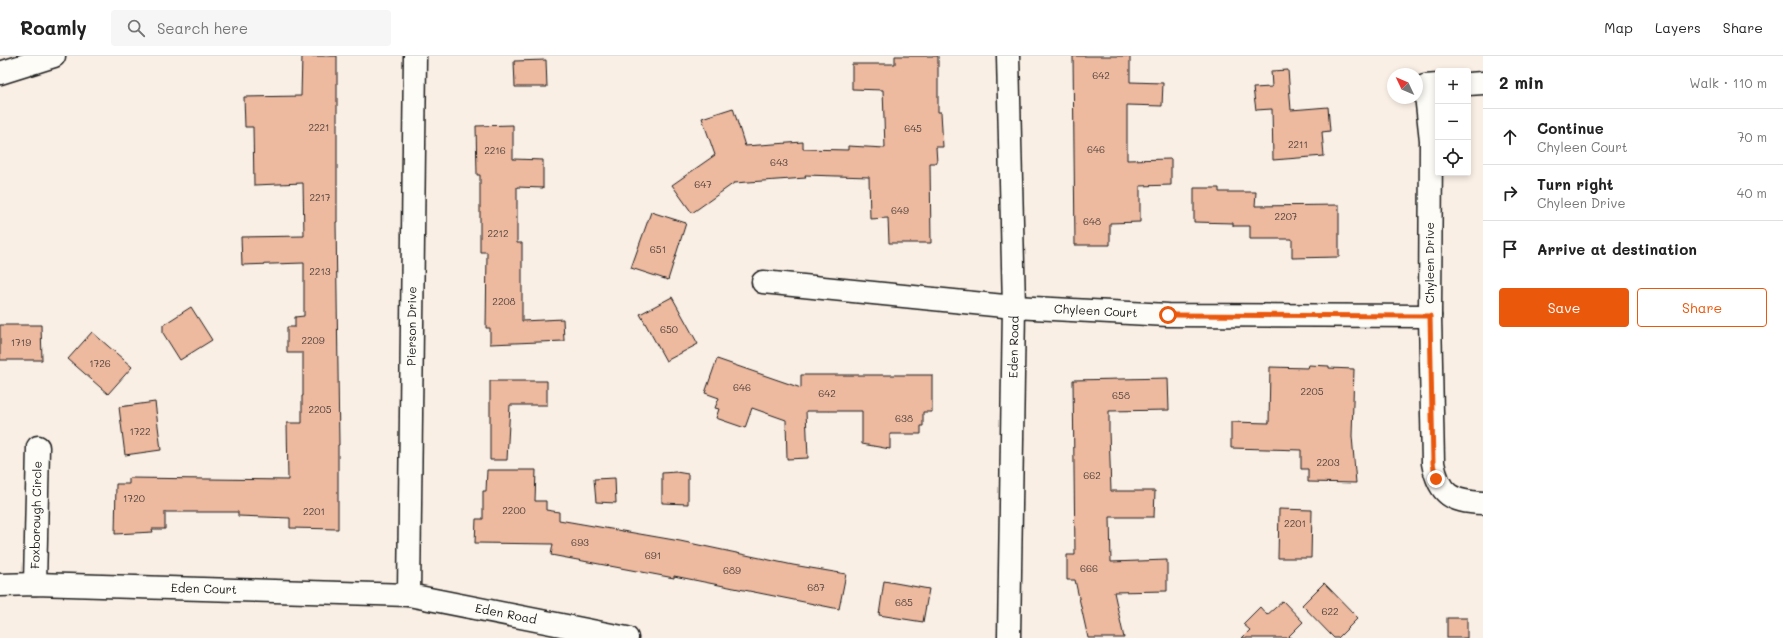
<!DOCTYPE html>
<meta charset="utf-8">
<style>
body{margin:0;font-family:Mali,sans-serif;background:#f6f6f6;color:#222}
.controls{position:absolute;right:12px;top:12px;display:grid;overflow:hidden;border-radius:4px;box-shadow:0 2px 6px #0003}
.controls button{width:36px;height:36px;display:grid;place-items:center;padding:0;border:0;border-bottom:1px solid #e0e0e0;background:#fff;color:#222;font:20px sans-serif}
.compass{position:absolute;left:1387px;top:12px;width:36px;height:36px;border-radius:50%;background:#fff;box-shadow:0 2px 6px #0003;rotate:314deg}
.stop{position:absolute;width:12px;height:12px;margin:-9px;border:3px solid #ea580c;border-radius:50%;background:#fff}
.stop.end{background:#ea580c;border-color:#fff;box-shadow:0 1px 4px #0008}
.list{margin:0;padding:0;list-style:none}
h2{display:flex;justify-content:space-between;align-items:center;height:52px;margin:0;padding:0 16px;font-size:17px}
h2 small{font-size:13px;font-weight:400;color:#767676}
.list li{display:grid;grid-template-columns:26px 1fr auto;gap:12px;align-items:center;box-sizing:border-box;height:56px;padding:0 16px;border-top:1px solid #e0e0e0}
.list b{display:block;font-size:15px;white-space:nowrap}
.list p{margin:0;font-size:13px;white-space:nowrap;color:#767676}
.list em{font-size:13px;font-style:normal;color:#767676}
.actions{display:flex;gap:8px;padding:12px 16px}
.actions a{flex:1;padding:9px 0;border:1px solid #ea580c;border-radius:4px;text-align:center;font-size:14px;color:#ea580c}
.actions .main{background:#ea580c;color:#fff}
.icon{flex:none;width:22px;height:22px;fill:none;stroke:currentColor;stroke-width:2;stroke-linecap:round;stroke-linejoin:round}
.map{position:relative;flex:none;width:1483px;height:582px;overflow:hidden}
header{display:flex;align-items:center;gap:24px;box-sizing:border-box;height:56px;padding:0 20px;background:#fff;border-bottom:1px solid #e0e0e0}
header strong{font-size:19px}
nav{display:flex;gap:22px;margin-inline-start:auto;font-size:14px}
.search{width:280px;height:36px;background:#f6f6f6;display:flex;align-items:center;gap:10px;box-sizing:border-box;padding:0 14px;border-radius:4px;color:#767676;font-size:15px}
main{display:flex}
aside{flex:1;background:#fff}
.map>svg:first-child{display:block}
</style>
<header>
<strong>Roamly</strong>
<div class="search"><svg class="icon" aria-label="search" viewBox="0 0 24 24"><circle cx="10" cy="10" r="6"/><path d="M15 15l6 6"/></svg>Search here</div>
<nav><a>Map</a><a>Layers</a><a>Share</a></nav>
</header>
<main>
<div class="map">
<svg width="1483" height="582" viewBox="0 0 1483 582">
<rect width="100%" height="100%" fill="#faefe5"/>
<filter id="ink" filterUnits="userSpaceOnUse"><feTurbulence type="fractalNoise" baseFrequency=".025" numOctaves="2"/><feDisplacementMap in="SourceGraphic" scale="8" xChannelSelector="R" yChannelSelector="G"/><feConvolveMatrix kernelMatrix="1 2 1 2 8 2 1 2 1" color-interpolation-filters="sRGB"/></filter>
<g filter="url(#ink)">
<g fill="#edb99f" stroke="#1c1c1c">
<path d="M302,0H337V166H336L339,389H338V473L290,472V462L238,460V456H165V473H152L153,476L115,478L116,428H129V422L288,424L287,367H302V340H303V297H287V271H295V261L304,260V207L242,209L241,181L304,180L303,127L254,129L253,71H245L244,41L301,40Z"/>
<path d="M895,0H938V56H941L943,91H936L937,107H930L931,187H889L888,162L870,163L869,121L805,119L806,122L734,127L692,157L672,129L715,99L702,62L733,52L745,90L803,86V93L848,94V90L885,92L883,34L852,33V8H895Z"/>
<path d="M1073,0H1130V26L1163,27L1162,50L1127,49V104L1171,103V129L1140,130V166L1110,167V189H1075Z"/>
<path d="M546,4L547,31H515L514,5Z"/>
<path d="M1288,14L1291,54L1328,51L1330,75L1322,76L1324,100L1273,104L1272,53L1256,54L1253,32L1272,31L1271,15Z"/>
<path d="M513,69V103L543,104V132L517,131V187H522V265L563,263L564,285L490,288V272H486L487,196H480V119H477L476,70Z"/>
<path d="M1194,132H1219V136H1256L1255,150L1339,149V201L1292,202V183H1250V170H1233V167L1194,166Z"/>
<path d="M651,156L686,167L668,224L631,212Z"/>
<path d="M672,241L698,288L666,305L640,258Z"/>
<path d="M191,251L212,284L180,304L163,277V269Z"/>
<path d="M0,269H41L42,304H0Z"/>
<path d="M92,276L132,311L108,338L68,303Z"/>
<path d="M717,303L801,332V319H932V356H923V370H921V378H890V393L862,388V355H806L808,402L787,403L786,364L752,352L745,372L716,362L719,353L715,352L719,342L705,337Z"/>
<path d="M1309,309L1329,310V312L1354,313L1352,380L1356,427L1308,426V413H1301V394L1231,392V366L1269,367L1270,311L1308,312Z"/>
<path d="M1168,322L1169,354L1109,355V375L1111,435H1155L1154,461H1110L1111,506L1167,504V535L1114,536L1124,582H1088L1075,524H1067V499H1075L1073,324Z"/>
<path d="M490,325H547V349H510L507,404H490Z"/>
<path d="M155,346L161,394L125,399L119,351Z"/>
<path d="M487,414H536L535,445H546V454L559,456V464L680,485L793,509L846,518L839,553L674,520V522L551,499L553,488L475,487L476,463H483V435H486Z"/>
<path d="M676,416L688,418V448L662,447V417Z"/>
<path d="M615,422L616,447L596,446L594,423Z"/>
<path d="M1279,453L1312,454L1311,502H1278Z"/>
<path d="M884,525L929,533L923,566L879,559Z"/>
<path d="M1324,527L1358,562L1338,582H1334L1302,549Z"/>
<path d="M1283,545L1303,566L1289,580L1291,582H1242L1250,574L1243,568L1260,551L1267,559Z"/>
<rect x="1447" y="562" width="20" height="20"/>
</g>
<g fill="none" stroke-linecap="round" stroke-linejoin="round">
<g stroke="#1c1c1c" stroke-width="25">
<g id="street">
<path d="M1008,0L1014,251L1009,582"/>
<path d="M0,17L54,0"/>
<path d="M1468,28L1483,27"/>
<path d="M1438,29L1425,30L1431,84L1430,260L1433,407C1439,439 1452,446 1483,447"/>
<path id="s1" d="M763,226L1014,251L1168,259L1430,260"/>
<path id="s2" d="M35,528L38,391"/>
<path id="s3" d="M0,529L35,528L409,539L627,582"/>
<path id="s4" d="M409,539L415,0"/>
</g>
</g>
<use href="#street" stroke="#fdfcf7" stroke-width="22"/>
</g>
</g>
<g fill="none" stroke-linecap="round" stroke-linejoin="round" filter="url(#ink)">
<path stroke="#ea580c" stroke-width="5" d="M1168,259L1430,260L1433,407L1436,423"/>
</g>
<g text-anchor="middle" stroke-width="3" stroke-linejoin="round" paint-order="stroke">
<g font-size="10" fill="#50433d">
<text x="1101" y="23">642</text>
<text x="319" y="75">2221</text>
<text x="913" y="76">645</text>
<text x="1298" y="92">2211</text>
<text x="1096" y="97">646</text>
<text x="495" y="98">2216</text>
<text x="779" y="110">643</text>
<text x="703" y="132">647</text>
<text x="320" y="145">2217</text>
<text x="900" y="158">649</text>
<text x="1286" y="164">2207</text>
<text x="1092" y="169">648</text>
<text x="498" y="181">2212</text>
<text x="658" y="197">651</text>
<text x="320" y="219">2213</text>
<text x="504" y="249">2208</text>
<text x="669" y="277">650</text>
<text x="313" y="288">2209</text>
<text x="21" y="290">1719</text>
<text x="100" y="311">1726</text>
<text x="742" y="335">646</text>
<text x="1312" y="339">2205</text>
<text x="827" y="341">642</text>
<text x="1121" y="343">658</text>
<text x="320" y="357">2205</text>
<text x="904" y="366">638</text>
<text x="140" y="379">1722</text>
<text x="1328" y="410">2203</text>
<text x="1092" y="423">662</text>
<text x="134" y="446">1720</text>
<text x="514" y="458">2200</text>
<text x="314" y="459">2201</text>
<text x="1295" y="471">2201</text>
<text x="580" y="490">693</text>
<text x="653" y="503">691</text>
<text x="1089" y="516">666</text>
<text x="732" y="518">689</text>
<text x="816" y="535">687</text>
<text x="904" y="550">685</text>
<text x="1330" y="559">622</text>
</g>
<g font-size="12" fill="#1c1c1c" stroke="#fdfcf7">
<text transform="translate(1430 207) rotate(-90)" y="4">Chyleen Drive</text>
<text dy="4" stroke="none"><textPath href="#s1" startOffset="334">Chyleen Court</textPath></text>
<text dy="4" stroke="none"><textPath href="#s4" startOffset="269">Pierson Drive</textPath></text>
<text transform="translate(1014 291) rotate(-89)" y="4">Eden Road</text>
<text dy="4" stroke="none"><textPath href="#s2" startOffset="69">Foxborough Circle</textPath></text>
<text dy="4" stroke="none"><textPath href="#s3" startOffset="204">Eden Court</textPath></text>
<text dy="4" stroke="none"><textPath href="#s3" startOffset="508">Eden Road</textPath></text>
</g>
</g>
</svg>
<div class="controls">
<button>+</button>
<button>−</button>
<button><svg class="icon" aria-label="locate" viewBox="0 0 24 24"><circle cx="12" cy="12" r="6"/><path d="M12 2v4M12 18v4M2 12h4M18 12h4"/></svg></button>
</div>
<svg class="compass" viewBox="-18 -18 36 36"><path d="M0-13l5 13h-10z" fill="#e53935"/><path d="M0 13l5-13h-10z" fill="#767676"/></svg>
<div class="stop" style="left:1168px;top:259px"></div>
<div class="stop end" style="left:1436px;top:423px"></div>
</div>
<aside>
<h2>2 min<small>Walk · 110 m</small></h2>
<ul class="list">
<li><svg class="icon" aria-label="ahead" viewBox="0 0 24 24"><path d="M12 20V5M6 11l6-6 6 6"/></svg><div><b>Continue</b><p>Chyleen Court</p></div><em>70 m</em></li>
<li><svg class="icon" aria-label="right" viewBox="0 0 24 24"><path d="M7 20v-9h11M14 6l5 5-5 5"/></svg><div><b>Turn right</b><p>Chyleen Drive</p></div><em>40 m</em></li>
<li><svg class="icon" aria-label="arrive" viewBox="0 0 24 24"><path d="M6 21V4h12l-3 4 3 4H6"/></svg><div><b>Arrive at destination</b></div></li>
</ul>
<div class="actions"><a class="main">Save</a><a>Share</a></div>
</aside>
</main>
